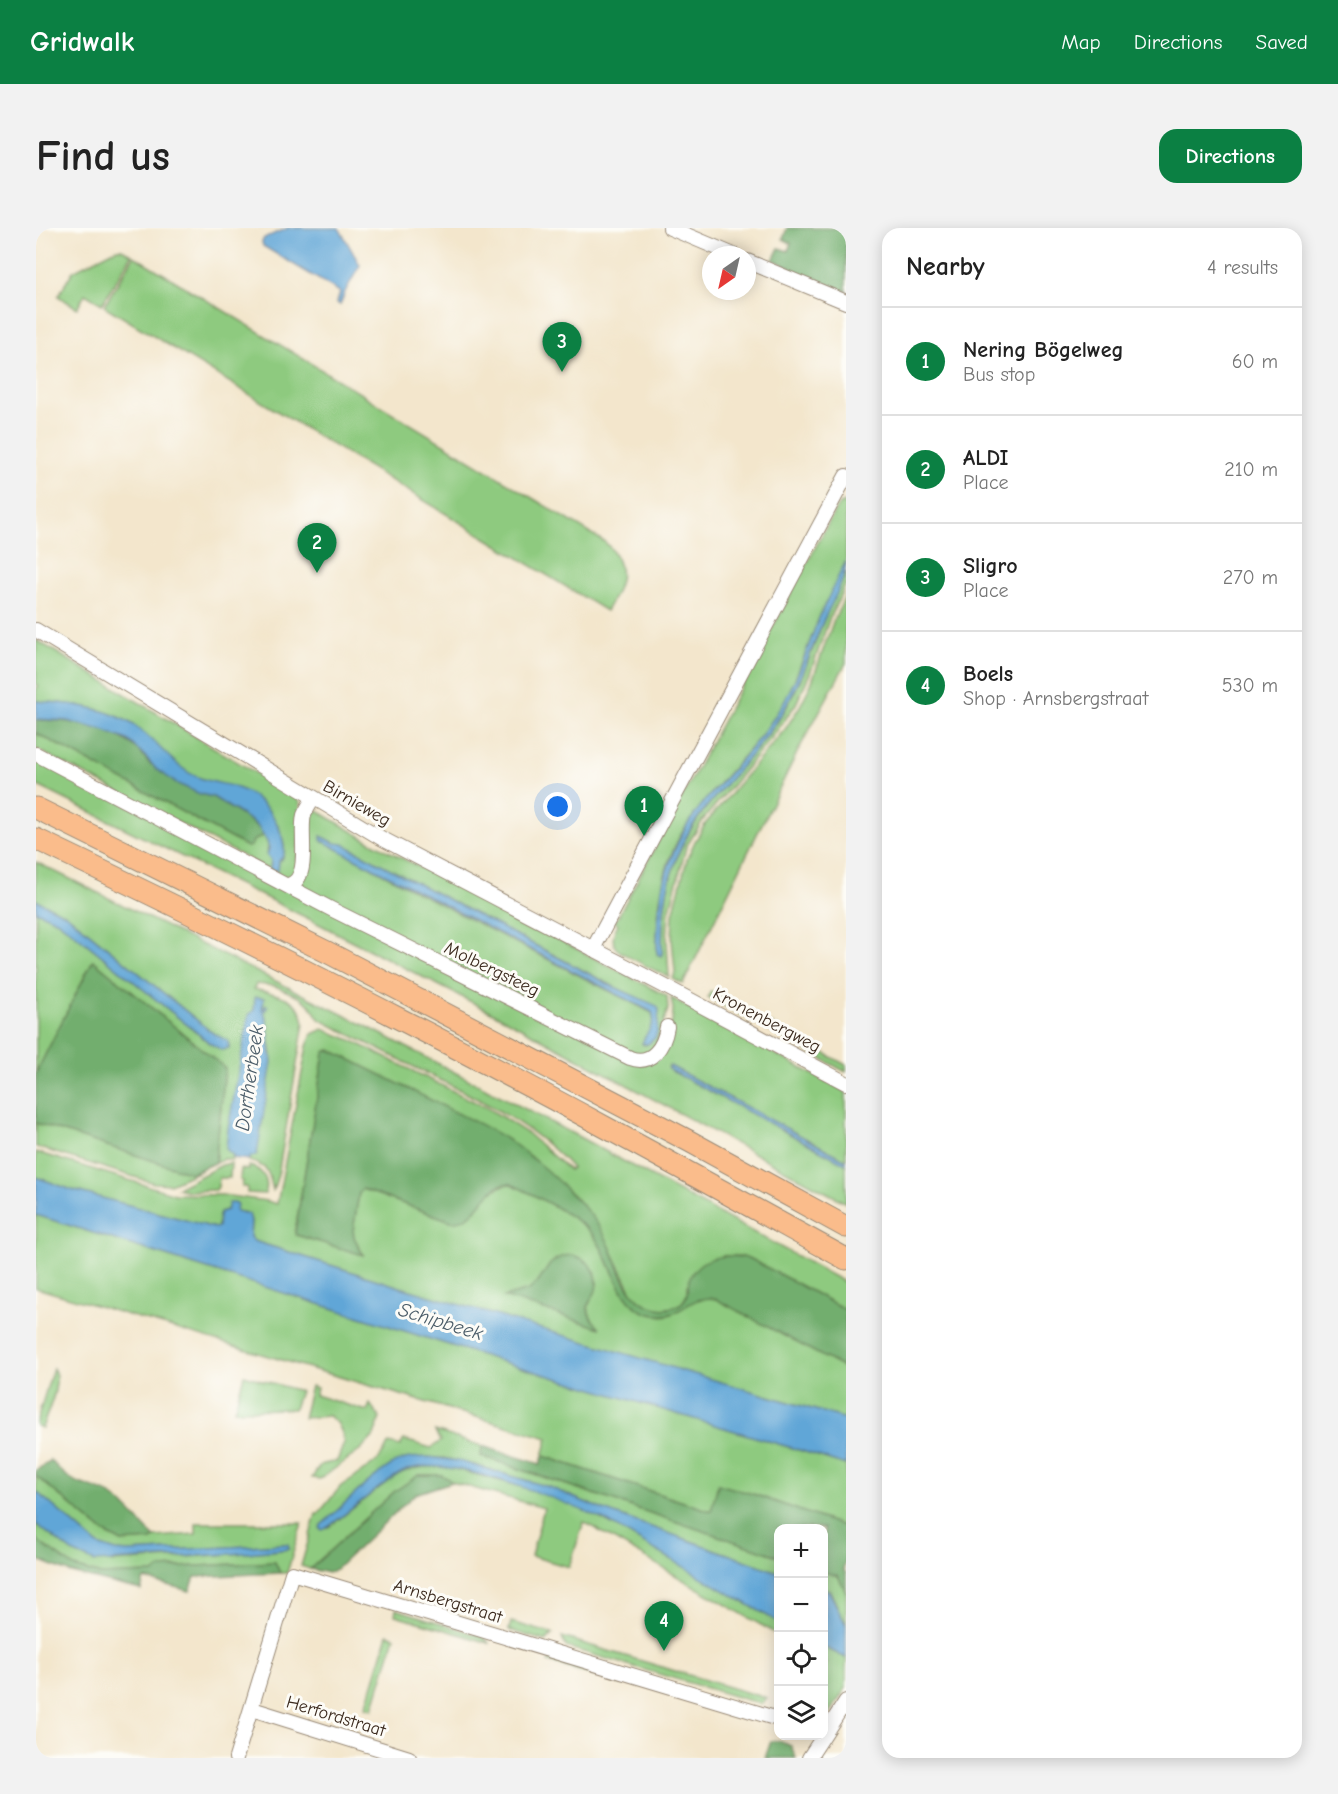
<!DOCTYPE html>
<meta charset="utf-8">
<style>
body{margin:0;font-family:"Comic Neue",sans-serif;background:#f2f2f2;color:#222}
.controls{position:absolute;right:18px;bottom:18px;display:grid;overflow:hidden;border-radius:12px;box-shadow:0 3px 15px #0003}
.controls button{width:54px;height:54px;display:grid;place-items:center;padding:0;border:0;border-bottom:2px solid #e0e0e0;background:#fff;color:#222;font:30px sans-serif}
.compass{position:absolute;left:666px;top:18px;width:54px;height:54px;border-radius:50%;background:#fff;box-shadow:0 3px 15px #0003;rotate:214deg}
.you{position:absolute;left:522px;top:579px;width:21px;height:21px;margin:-15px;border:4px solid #fff;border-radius:50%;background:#1a73e8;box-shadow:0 0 0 9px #1a73e833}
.badge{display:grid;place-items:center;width:39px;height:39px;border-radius:50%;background:#0b8043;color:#fff;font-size:20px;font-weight:700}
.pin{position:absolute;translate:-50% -50px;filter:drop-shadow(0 2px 3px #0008)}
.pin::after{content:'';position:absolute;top:32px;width:21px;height:18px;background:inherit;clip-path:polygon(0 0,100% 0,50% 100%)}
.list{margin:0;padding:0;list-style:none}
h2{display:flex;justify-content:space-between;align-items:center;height:78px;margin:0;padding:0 24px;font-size:26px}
h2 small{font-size:20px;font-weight:400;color:#767676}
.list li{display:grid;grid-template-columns:39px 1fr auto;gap:18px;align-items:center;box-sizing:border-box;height:108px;padding:0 24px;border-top:2px solid #e0e0e0}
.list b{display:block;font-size:22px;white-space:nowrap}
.list p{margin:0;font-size:20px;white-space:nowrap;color:#767676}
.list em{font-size:20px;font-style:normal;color:#767676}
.icon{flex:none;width:33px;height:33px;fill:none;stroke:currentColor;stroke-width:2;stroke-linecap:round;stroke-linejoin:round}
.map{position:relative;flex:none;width:810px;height:1530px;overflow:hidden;border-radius:18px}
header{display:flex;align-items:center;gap:36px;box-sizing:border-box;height:84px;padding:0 30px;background:#0b8043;color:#fff}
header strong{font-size:28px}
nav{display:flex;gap:33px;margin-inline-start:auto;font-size:21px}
.intro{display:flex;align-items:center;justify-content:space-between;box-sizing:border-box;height:144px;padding:0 36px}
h1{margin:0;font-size:42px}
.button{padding:15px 27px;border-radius:18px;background:#0b8043;color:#fff;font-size:21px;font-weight:700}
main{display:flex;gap:36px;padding:0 36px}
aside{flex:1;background:#fff;border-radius:18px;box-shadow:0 3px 15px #0003}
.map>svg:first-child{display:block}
</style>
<header>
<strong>Gridwalk</strong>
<nav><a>Map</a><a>Directions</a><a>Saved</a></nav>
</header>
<div class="intro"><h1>Find us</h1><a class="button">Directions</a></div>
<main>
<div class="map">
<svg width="810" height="1530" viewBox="0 0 810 1530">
<rect width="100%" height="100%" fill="#fdfcf7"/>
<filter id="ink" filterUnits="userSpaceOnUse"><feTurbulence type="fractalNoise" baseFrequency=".0167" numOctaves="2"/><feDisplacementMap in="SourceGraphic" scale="12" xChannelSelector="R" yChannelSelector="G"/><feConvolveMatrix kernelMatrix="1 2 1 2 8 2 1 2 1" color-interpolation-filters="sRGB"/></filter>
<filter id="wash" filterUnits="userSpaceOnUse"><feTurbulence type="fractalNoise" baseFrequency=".008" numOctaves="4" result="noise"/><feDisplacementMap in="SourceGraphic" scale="24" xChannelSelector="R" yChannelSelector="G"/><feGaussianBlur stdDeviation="1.35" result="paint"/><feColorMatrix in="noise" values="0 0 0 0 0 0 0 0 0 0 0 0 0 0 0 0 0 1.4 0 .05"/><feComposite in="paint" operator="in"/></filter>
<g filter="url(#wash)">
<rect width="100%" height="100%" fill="#f3e6cc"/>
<g fill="#8eca7f" stroke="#647a4e" stroke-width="1.5" fill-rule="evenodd">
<path d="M80,21H86L96,27L66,76L49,66L41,80L22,68L37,43Z"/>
<path d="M98,28L569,314C593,338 586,357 570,383L68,78Z"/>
<path d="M810,274C810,288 810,322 810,334C805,351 793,367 786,383C769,423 758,464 732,499C703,536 667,569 643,610C625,642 620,689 621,726H626C625,677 634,628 664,588C690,552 724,523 747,485C763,459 773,431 784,402C791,382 801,363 810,344V356L793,392L775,443L760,476L738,507L667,592L650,619L633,685L631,712L633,749C623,744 583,726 579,719C575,711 578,703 582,696L579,694L801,279L804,276Z"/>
<path d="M810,367V435L763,521L647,756L637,751L639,744L636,712L637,686L651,631L659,613L670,595L750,500L764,478L775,456L797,394Z"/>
<path d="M0,412L261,570L264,575L265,584L260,644L253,652L0,521V505L209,618L228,607L232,617L231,627L235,631L234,642H242L243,633C250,628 249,620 247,612C244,601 240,594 232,584C207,551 183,562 152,545C127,531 116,505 89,492C62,478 30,475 0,473V461L3,458L0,456Z"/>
<path d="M0,531L606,836L636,795L637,781L635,770L810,864V932L634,838L632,839V841L810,936V975L461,787L275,692L0,557Z"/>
<path d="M280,582L333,613L631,768L632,781L619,821L605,830L263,660L270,603L276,583ZM287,609L300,616H307L623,782L610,817L606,816C610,806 620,795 616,785L375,661L298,619Z"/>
<path d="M0,634L328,797L547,911L810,1055V1082L715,1031L704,1028H686L651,1057V1067L646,1075L638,1079L626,1081L616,1079L604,1074L596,1064L569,1009L557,991L537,967L476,915L438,894L288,826L259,1004L260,1007L327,1026L318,1009L317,1003L323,965L326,961L415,993C428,984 462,955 475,956C496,965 544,990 557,1007C575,1029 582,1075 611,1085C642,1095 644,1074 667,1069C671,1068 676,1070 680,1071L810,1141V1191L364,1059L218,1013L214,1009L215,993L211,985L200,983V975L191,982L184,984L183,987L182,1000H179L36,962L0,949V924L139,966L186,967L231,973L241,976L271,818L276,806L287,801L315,812L455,882L491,905L533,942L536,940C497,897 445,872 394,847C357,828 320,810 283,791L274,777L262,768L239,758L220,756L218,761C239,766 265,768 268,795L242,947L237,962C233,945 233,938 213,933L236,828L231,793L228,784L226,783L228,770L212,791L196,932L188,931L179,935L189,840L57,732L0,845V683L22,693L35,703L175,816L181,819L193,820V815L177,805L31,687L0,672ZM520,1031L559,1043C568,1071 538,1072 562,1099L470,1069C481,1066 495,1064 502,1055C508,1046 512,1038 520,1031Z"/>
<path d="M675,763L810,837V844L672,769Z"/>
<path d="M0,895L155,945L166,942L134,956L118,955L0,919Z"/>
<path d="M195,935L194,950H183L182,959L180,962L153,963L141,960L186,937Z"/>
<path d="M213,938C227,941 234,953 229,966L211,965V959H206L207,953L204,952L205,941L213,942Z"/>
<path d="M0,987L480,1138L763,1222L810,1237V1299L720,1267L682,1257L675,1283L507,1228L512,1210L0,1060Z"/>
<path d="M17,1140C27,1154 11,1185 6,1200L0,1198V1195Z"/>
<path d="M208,1147L264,1163L258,1181L198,1182Z"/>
<path d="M275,1158L281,1160L279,1167L331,1183L334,1176L344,1190L338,1208L325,1222L284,1251L276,1250L284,1237L301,1233L308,1215L306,1205L302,1196L293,1188L267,1190Z"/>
<path d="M399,1203L446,1218L445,1228L742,1328V1344L570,1283L513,1259L439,1237L408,1230H377L342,1248L285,1297L293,1299L360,1247C392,1232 417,1240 449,1249C489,1259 532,1273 569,1293C628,1324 684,1361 742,1394V1407L548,1294L533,1339L495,1328L508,1280L416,1254L406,1247H383L359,1263L274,1341L265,1338L280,1286H282L305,1258L342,1233L353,1215L364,1218L368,1212L395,1220L405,1213Z"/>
<path d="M0,1248L69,1305L86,1314L116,1312L119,1309L160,1306V1295H266L251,1345H244L239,1334L125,1340L117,1345L65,1347L38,1339L0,1312V1296L36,1324L77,1334L210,1325L253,1321V1319L250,1316L92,1324L80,1323L62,1317L0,1263Z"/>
<path d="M788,1344L802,1348L810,1364V1397L794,1363L788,1360Z"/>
<path d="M360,1381L448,1409L453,1415L359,1387Z"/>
<path d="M475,1394L517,1406L509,1413L473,1402Z"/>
<path d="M352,1406L359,1409L337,1481L330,1479Z"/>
<path d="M526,1409L716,1466L731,1470L725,1476L530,1419Z"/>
<path d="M788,1419L810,1430V1460L794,1485L788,1488V1441L791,1435L788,1433Z"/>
<path d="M517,1429L585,1449L586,1456L512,1434Z"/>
</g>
<g fill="#72ae6e" stroke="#566c46" stroke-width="1.5">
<path d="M751,0H810V64L754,41V39L737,32L743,20L752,23L755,15L747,11Z"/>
<path d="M0,492C40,492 89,500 113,535L164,566L177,569L210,590L223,600L228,607L217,613L215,618L212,619L209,618L0,505Z"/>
<path d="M57,732L189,840L179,935L155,945L0,895V845Z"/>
<path d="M295,822C333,841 371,860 409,879C432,891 457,901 478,916C498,931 519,949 536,967C549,979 562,994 570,1010C582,1033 589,1071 617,1079C628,1083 648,1080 651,1066C653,1058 651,1051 657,1044C669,1026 696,1026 715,1031L810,1082V1141L680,1071C649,1065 646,1096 611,1085C582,1075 575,1029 557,1007C544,990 495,965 475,956C448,953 444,996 415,993L326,961L323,965L317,1003L318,1009L327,1027L260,1007L259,1005L288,825L290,823Z"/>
<path d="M536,1027C553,1031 564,1044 560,1062C558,1069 552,1073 552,1080C552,1088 558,1094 564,1100L468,1069L493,1062L503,1053L514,1036L526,1028Z"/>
<path d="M446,1218L504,1236L507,1228L675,1283L682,1256L720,1267L810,1299V1332L807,1341L810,1346V1364L802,1348L788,1344V1300H742V1328L445,1228Z"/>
<path d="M14,1232C21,1239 29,1249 39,1253C52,1259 66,1261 78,1269C94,1280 104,1297 119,1309L116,1312L86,1314L69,1305L0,1248V1242L14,1234Z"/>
<path d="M383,1247H406L416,1254L379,1266L300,1341L292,1345L274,1341L359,1263Z"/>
<path d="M0,1312L38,1339L64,1347L117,1345L125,1340L239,1334L244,1345L159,1349L154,1363L108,1351L105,1362L35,1345L0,1331Z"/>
<path d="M735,1513H744L755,1518L760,1530H729Z"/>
</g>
<g fill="#61a6d7" stroke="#4e687a" stroke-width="1.5">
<path d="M252,0H303L324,37L309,64L304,77L301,75L304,64L227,18L226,14L228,10Z"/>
<path d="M810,333C810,353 794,377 786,396C771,433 760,467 737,499C715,531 687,557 664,587C634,627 625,677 626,726L625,728L621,726C620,676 630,623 661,583C687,549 720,520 742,483C759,457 769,428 779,400C788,377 799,355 810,333Z"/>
<path d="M0,473C30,475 62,478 89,492C114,504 127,527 149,542C162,552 180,554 196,558C220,565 239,584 246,608C248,617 251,627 243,633L242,643L234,642L235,632L231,627L233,620L231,613L223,600L217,594L177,569L164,566L142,556L120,541L108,527L91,512L66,502L31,493L0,491Z"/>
<path d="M285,608L299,615L307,616L576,758L621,778L623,782L621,805L619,810L612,816H606C609,805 621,796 616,784L316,629L285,612Z"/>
<path d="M0,672L31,687L177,805L192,813L193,820L186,822L175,816L35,703L22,693L0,683Z"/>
<path d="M219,769L228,770L226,783L230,777L232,778L228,784L231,793L236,834L221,926L218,928L214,929V932L197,930V927L190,921L192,901L212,791L213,787L218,782Z"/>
<path d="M634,838L810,932V936L632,841Z"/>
<path d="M0,949L36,962L179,1000L182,999L183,987L184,984L191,982L193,975H201L200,983L213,986L215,993L214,1009L218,1013L364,1059L810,1191V1237L763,1222L480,1138L0,987Z"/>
<path d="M393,1229L423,1233L513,1259L570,1283L742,1344V1394L568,1292C529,1274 411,1225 371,1242C359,1247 350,1255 340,1262C324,1274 308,1287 292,1299L287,1302L284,1301L285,1297C305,1280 342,1241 365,1232C374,1229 384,1229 393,1229Z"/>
<path d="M0,1263L62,1317L80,1323L92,1324L250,1316H252L253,1321L210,1325L59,1334L36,1324L0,1296Z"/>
<path d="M788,1360L793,1363L810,1397V1430L788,1419Z"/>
</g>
</g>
<g filter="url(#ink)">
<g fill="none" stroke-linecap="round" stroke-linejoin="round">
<g stroke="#978875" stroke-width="16">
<g id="minor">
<path d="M634,0L698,27"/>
<path d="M711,33L810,74"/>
<path d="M0,402L345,610L634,761L810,855"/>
<path d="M0,526L295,681L594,830C616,838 628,818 631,799"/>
<path d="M252,657C276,652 263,605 268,587C270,582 274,576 277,571"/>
<path d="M557,721L810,248"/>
<path d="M216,1481L373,1530"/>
<path d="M200,1530L256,1345L742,1491"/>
<path d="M773,1530L810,1473"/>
</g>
</g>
<g stroke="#978875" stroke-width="23">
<g id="highway">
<path d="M0,580L291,724L653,913L810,999"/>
<path d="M0,611C121,669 242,728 362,790C513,867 661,949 810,1031"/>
</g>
</g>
<use href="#minor" stroke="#fff" stroke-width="14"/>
<use href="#highway" stroke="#fabc8b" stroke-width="21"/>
</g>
</g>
<g text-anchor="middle" stroke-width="6" stroke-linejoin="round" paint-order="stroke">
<g font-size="18" fill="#3b2a1e" stroke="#fdfcf7">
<text transform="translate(321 575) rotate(30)" y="6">Birnieweg</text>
<text transform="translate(456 741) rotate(26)" y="6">Molbergsteeg</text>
<text transform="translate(731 792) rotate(28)" y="6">Kronenbergweg</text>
<text transform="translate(412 1373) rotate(17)" y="6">Arnsbergstraat</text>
<text transform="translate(300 1488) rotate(17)" y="6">Herfordstraat</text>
</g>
<g font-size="20" font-style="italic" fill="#4a5c68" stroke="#fdfcf7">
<text transform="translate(213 850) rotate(-82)" y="7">Dortherbeek</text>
<text transform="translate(405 1093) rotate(17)" y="7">Schipbeek</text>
</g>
</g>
</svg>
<div class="controls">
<button>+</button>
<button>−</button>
<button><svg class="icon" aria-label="locate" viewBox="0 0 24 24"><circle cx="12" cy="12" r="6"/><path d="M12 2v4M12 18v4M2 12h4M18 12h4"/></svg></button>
<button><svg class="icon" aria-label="layers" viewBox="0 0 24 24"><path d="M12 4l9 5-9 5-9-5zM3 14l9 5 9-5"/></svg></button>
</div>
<svg class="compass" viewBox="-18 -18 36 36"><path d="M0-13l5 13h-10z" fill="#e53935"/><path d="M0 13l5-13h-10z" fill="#767676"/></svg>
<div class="you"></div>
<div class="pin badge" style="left:608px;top:608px">1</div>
<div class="pin badge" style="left:281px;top:345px">2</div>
<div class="pin badge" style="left:526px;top:144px">3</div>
<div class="pin badge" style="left:628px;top:1423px">4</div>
</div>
<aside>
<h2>Nearby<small>4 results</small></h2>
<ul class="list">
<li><span class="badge">1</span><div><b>Nering Bögelweg</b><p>Bus stop</p></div><em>60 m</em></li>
<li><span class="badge">2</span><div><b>ALDI</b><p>Place</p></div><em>210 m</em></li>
<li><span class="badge">3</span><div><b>Sligro</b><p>Place</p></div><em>270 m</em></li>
<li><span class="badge">4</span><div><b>Boels</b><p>Shop · Arnsbergstraat</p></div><em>530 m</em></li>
</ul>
</aside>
</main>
